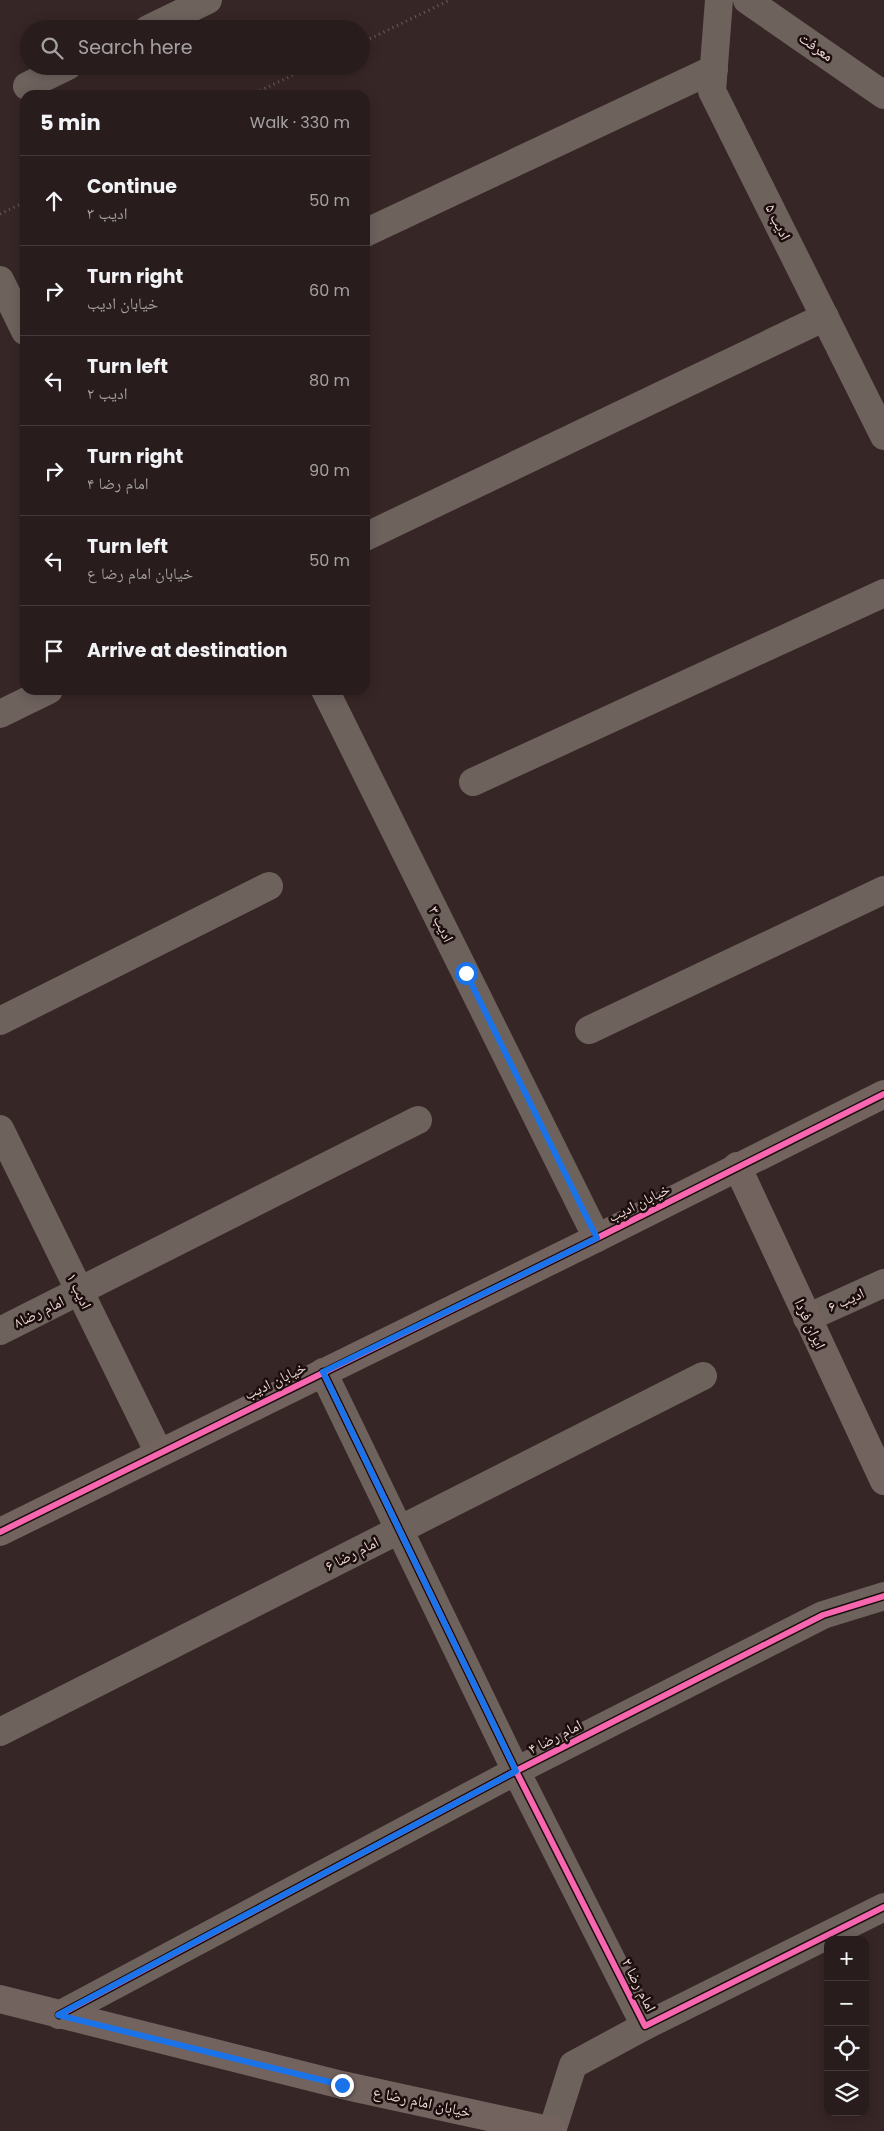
<!DOCTYPE html>
<meta charset="utf-8">
<style>
body{margin:0;font-family:Poppins,"Noto Naskh Arabic",sans-serif;background:#312525;color:#f1f3f6}
.controls{position:absolute;right:15px;bottom:15px;display:grid;overflow:hidden;border-radius:10px;box-shadow:0 2px 12px #0003}
.controls button{width:45px;height:45px;display:grid;place-items:center;padding:0;border:0;border-bottom:1px solid #453a3b;background:#291c1c;color:#f1f3f6;font:25px sans-serif}
.stop{position:absolute;width:15px;height:15px;margin:-11px;border:4px solid #1a73e8;border-radius:50%;background:#fff}
.stop.end{background:#1a73e8;border-color:#fff;box-shadow:0 1px 5px #0008}
.list{margin:0;padding:0;list-style:none}
h2{display:flex;justify-content:space-between;align-items:center;height:65px;margin:0;padding:0 20px;font-size:21px}
h2 small{font-size:16px;font-weight:400;color:#a5a1a3}
.list li{display:grid;grid-template-columns:32px 1fr auto;gap:15px;align-items:center;box-sizing:border-box;height:90px;padding:0 20px;border-top:1px solid #453a3b}
.list b{display:block;font-size:19px;white-space:nowrap}
.list p{margin:0;font-size:16px;white-space:nowrap;color:#a5a1a3}
.list em{font-size:16px;font-style:normal;color:#a5a1a3}
.icon{flex:none;width:28px;height:28px;fill:none;stroke:currentColor;stroke-width:2;stroke-linecap:round;stroke-linejoin:round}
.map{position:relative;flex:none;width:884px;height:2131px;overflow:hidden}
.search{position:absolute;background:#291c1c;box-shadow:0 2px 12px #0003;left:20px;top:20px;width:350px;height:55px;display:flex;align-items:center;gap:12px;box-sizing:border-box;padding:0 18px;border-radius:28px;color:#a5a1a3;font-size:19px}
.panel{position:absolute;background:#291c1c;box-shadow:0 2px 12px #0003;left:20px;top:90px;width:350px;height:605px;border-radius:15px}
.map>svg:first-child{display:block}
</style>
<div class="map">
<svg width="884" height="2131" viewBox="0 0 884 2131">
<rect width="100%" height="100%" fill="#372626"/>
<g fill="none" stroke-linecap="round" stroke-linejoin="round">
<g stroke="#6b5e5c" stroke-width="3" stroke-dasharray="1 4" stroke-linecap="butt">
<path d="M361,43L450,0"/>
<path d="M251,95L312,66"/>
<path d="M0,214L25,202"/>
</g>
<g stroke="#6e625d" stroke-width="28">
<path d="M719,0L712,91L884,436"/>
<path d="M747,0L884,95"/>
<path d="M148,29L208,0"/>
<path d="M27,86L68,66"/>
<path d="M365,233L714,69"/>
<path d="M0,280L25,331"/>
<path d="M365,537L825,317"/>
<path d="M325,690L597,1238"/>
<path d="M0,714L49,690"/>
<path d="M473,782L884,593"/>
<path d="M0,1021L269,886"/>
<path d="M589,1030L884,890"/>
<path d="M0,1129L159,1453"/>
<path d="M807,1318L884,1283"/>
<path d="M0,1331L418,1120"/>
<path d="M323,1372L516,1771L645,2026L884,1907"/>
<path d="M0,1732L703,1376"/>
<path d="M59,2015L516,1771L823,1615L884,1596"/>
<path d="M552,2131L573,2065L645,2026"/>
</g>
<g stroke="#73635f" stroke-width="28">
<path d="M737,1166L884,1481"/>
<path d="M0,1532L597,1238L884,1094"/>
<path d="M0,1999L342,2085L553,2131"/>
</g>
<g stroke="#1b0e0d" stroke-width="9">
<g id="cycleway">
<path d="M323,1372L516,1771L645,2026L884,1907"/>
<path d="M0,1532L597,1238L884,1094"/>
<path d="M59,2015L516,1771L823,1615L884,1596"/>
</g>
</g>
<use href="#cycleway" stroke="#f766af" stroke-width="6"/>
</g>
<g fill="none" stroke-linecap="round" stroke-linejoin="round">
<path stroke="#1a73e8" stroke-width="6" d="M342,2085L58,2015L516,1771L323,1372L597,1238L466,973"/>
</g>
<g text-anchor="middle" stroke-width="5" stroke-linejoin="round" paint-order="stroke">
<g font-size="15" fill="#efd9d8" stroke="#1b0e0d">
<text transform="translate(816 47) rotate(35)" y="5">معرفت</text>
<text transform="translate(778 222) rotate(63)" y="5">ادیب ۵</text>
<text transform="translate(441 924) rotate(64)" y="5">ادیب ۳</text>
<text transform="translate(639 1203) rotate(-27)" y="5">خیابان ادیب</text>
<text transform="translate(79 1291) rotate(64)" y="5">ادیب ۱</text>
<text transform="translate(846 1300) rotate(-24)" y="5">ادیب ۶</text>
<text transform="translate(39 1312) rotate(-26)" y="5">امام رضا۸</text>
<text transform="translate(810 1324) rotate(65)" y="5">ایران فردا</text>
<text transform="translate(275 1381) rotate(-26)" y="5">خیابان ادیب</text>
<text transform="translate(352 1554) rotate(-27)" y="5">امام رضا ۶</text>
<text transform="translate(555 1737) rotate(-27)" y="5">امام رضا ۴</text>
<text transform="translate(639 1985) rotate(63)" y="5">امام رضا ۲</text>
<text transform="translate(422 2102) rotate(12)" y="5">خیابان امام رضا ع</text>
</g>
</g>
</svg>
<div class="controls">
<button>+</button>
<button>−</button>
<button><svg class="icon" aria-label="locate" viewBox="0 0 24 24"><circle cx="12" cy="12" r="6"/><path d="M12 2v4M12 18v4M2 12h4M18 12h4"/></svg></button>
<button><svg class="icon" aria-label="layers" viewBox="0 0 24 24"><path d="M12 4l9 5-9 5-9-5zM3 14l9 5 9-5"/></svg></button>
</div>
<div class="stop" style="left:466px;top:973px"></div>
<div class="stop end" style="left:342px;top:2085px"></div>
<div class="search"><svg class="icon" aria-label="search" viewBox="0 0 24 24"><circle cx="10" cy="10" r="6"/><path d="M15 15l6 6"/></svg>Search here</div>
<section class="panel">
<h2>5 min<small>Walk · 330 m</small></h2>
<ul class="list">
<li><svg class="icon" aria-label="ahead" viewBox="0 0 24 24"><path d="M12 20V5M6 11l6-6 6 6"/></svg><div><b>Continue</b><p>ادیب ۳</p></div><em>50 m</em></li>
<li><svg class="icon" aria-label="right" viewBox="0 0 24 24"><path d="M7 20v-9h11M14 6l5 5-5 5"/></svg><div><b>Turn right</b><p>خیابان ادیب</p></div><em>60 m</em></li>
<li><svg class="icon" aria-label="left" viewBox="0 0 24 24"><path d="M17 20v-9H6M10 6l-5 5 5 5"/></svg><div><b>Turn left</b><p>ادیب ۲</p></div><em>80 m</em></li>
<li><svg class="icon" aria-label="right" viewBox="0 0 24 24"><path d="M7 20v-9h11M14 6l5 5-5 5"/></svg><div><b>Turn right</b><p>امام رضا ۴</p></div><em>90 m</em></li>
<li><svg class="icon" aria-label="left" viewBox="0 0 24 24"><path d="M17 20v-9H6M10 6l-5 5 5 5"/></svg><div><b>Turn left</b><p>خیابان امام رضا ع</p></div><em>50 m</em></li>
<li><svg class="icon" aria-label="arrive" viewBox="0 0 24 24"><path d="M6 21V4h12l-3 4 3 4H6"/></svg><div><b>Arrive at destination</b></div></li>
</ul>
</section>
</div>
